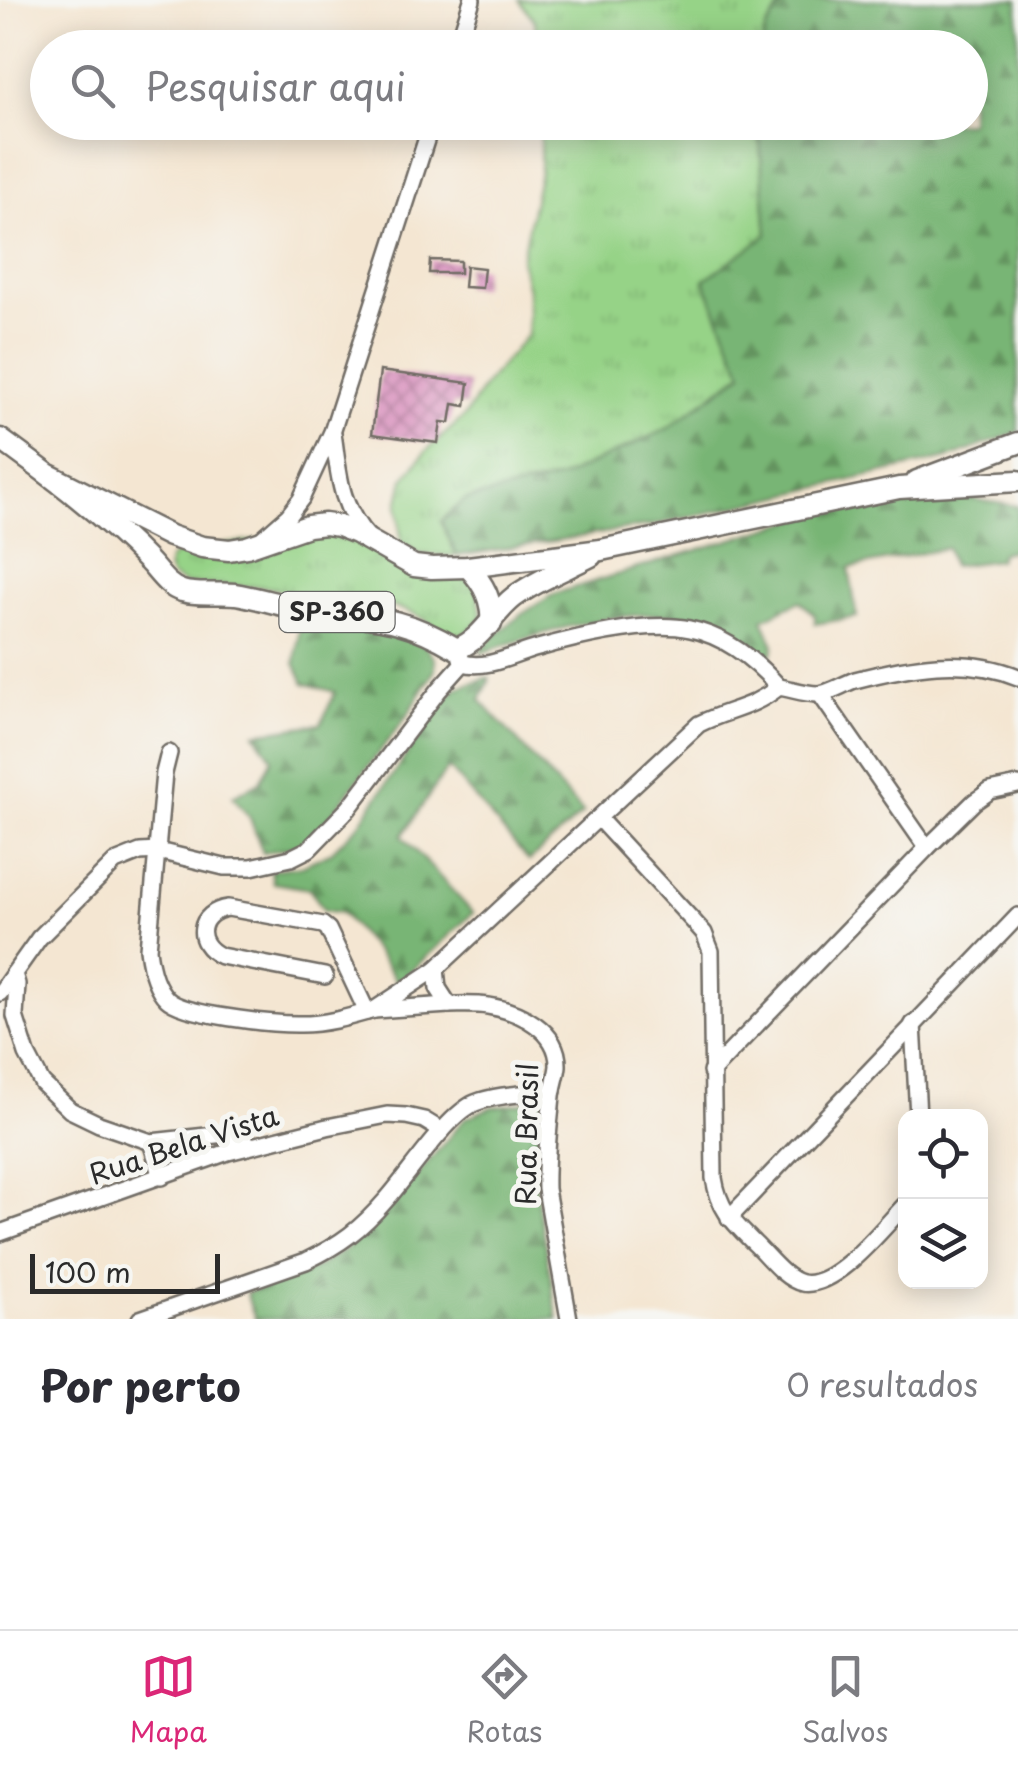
<!DOCTYPE html>
<html lang="pt">
<style>
body{margin:0;font-family:"Playpen Sans",sans-serif;background:#f7f7f7;color:#2b2b33}
.controls{position:absolute;right:30px;bottom:30px;display:grid;overflow:hidden;border-radius:20px;box-shadow:0 5px 25px #0003}
.controls button{width:90px;height:90px;display:grid;place-items:center;padding:0;border:0;border-bottom:2px solid #e1e1e2;background:#fff;color:#2b2b33;font:50px sans-serif}
.scale{position:absolute;left:30px;bottom:25px;width:190px;box-sizing:border-box;padding-left:10px;border:5px solid #2b2b2b;border-top:0;font-size:28px;line-height:35px;white-space:nowrap;color:#2b2b2b;-webkit-text-stroke:8px #f6f6f2;paint-order:stroke}
.list{margin:0;padding:0;list-style:none}
h2{display:flex;justify-content:space-between;align-items:center;height:130px;margin:0;padding:0 40px;font-size:42px}
h2 small{font-size:32px;font-weight:400;color:#7c7c81}
.icon{flex:none;width:55px;height:55px;fill:none;stroke:currentColor;stroke-width:2;stroke-linecap:round;stroke-linejoin:round}
.map{position:relative;flex:none;width:1018px;height:1319px;overflow:hidden}
.search{position:absolute;background:#fff;box-shadow:0 5px 25px #0003;left:30px;right:30px;top:30px;height:110px;display:flex;align-items:center;gap:25px;box-sizing:border-box;padding:0 35px;border-radius:55px;color:#7c7c81;font-size:38px}
.sheet{height:310px;background:#fff}
nav{display:flex;justify-content:space-around;align-items:center;box-sizing:border-box;height:140px;border-top:2px solid #e1e1e2;background:#fff;font-size:28px;color:#7c7c81}
nav a{display:grid;justify-items:center;gap:5px}
nav .on{color:#db2777}
.map>svg:first-child{display:block}
</style>
<div class="map">
<svg width="1018" height="1319" viewBox="0 0 1018 1319">
<defs>
<pattern id="grass-tufts" width="24" height="20" patternUnits="userSpaceOnUse" patternTransform="scale(2.5)"><rect width="24" height="20" fill="#96d387"/><path d="M3 7l-1-3M5 7V3M7 7l1-3M15 17l-1-3M17 17v-4M19 17l1-3" fill="none" stroke="#81b575"/></pattern>
<pattern id="forest-firs" width="22" height="20" patternUnits="userSpaceOnUse" patternTransform="scale(2.5)"><rect width="22" height="20" fill="#78b574"/><path d="M5 1l3.5 6h-7zM16 11l3.5 6h-7z" fill="#63935f"/></pattern>
<pattern id="building-cross-hatch" width="8" height="8" patternUnits="userSpaceOnUse" patternTransform="scale(2.5)"><rect width="8" height="8" fill="#db97c1"/><path d="M0 0l8 8M0 8l8-8" fill="none" stroke="#b27b9d"/></pattern>
</defs>
<rect width="100%" height="100%" fill="#f6f6f2"/>
<filter id="ink" filterUnits="userSpaceOnUse"><feTurbulence type="fractalNoise" baseFrequency=".01" numOctaves="2"/><feDisplacementMap in="SourceGraphic" scale="20" xChannelSelector="R" yChannelSelector="G"/><feConvolveMatrix kernelMatrix="1 2 1 2 8 2 1 2 1" color-interpolation-filters="sRGB"/></filter>
<filter id="wash" filterUnits="userSpaceOnUse"><feTurbulence type="fractalNoise" baseFrequency=".0048" numOctaves="4" result="noise"/><feDisplacementMap in="SourceGraphic" scale="40" xChannelSelector="R" yChannelSelector="G"/><feGaussianBlur stdDeviation="2.25" result="paint"/><feColorMatrix in="noise" values="0 0 0 0 0 0 0 0 0 0 0 0 0 0 0 0 0 1.4 0 .05"/><feComposite in="paint" operator="in"/></filter>
<g filter="url(#wash)">
<rect width="100%" height="100%" fill="#f4e6d2"/>
<g fill="url(#grass-tufts)" stroke="#607f59" stroke-width="2.5">
<path d="M519,0H829L784,1L766,29L762,48L537,47L535,21Z"/>
<path d="M541,123H764L759,130L767,236L704,281L743,372L667,429L561,478L465,500L441,521L457,556L421,554L401,543L398,505L404,479L426,451L465,416L484,386L528,334V290L521,260L540,172Z"/>
<path d="M331,532L467,579L477,587L482,618L466,633L455,635L445,633L421,617L405,610L378,603L311,597L266,587L184,584L171,576L168,568L169,560L181,549Z"/>
</g>
<g fill="url(#forest-firs)" stroke="#527050" stroke-width="2.5">
<path d="M829,0H1018V432L952,457L654,525L457,556L441,521L465,500L561,478L667,429L743,373L704,280L767,235L759,130L764,123L970,122V48L762,47L766,29L784,1Z"/>
<path d="M899,488L1018,506V549L1001,553L998,560L952,566L947,548L849,568L857,617L815,624V615L800,601L763,619L774,645L771,656C749,642 727,627 702,620C637,602 543,632 481,653L480,650C503,627 528,608 557,593Z"/>
<path d="M300,625L391,633L416,640L427,648L435,659V670L407,716L315,836L303,845L263,853L250,818L233,796L260,782L272,758L255,733L321,724L335,692L304,683L295,663Z"/>
<path d="M489,677V681L480,700L583,813L529,861L448,767L402,836L473,913L398,983L377,953L342,913L324,910L310,889L273,883L271,870L302,866L330,853L358,826L441,704L457,688Z"/>
<path d="M543,1100L536,1171L537,1199L558,1319H255L246,1293L318,1267L353,1244L382,1217L465,1118L492,1107Z"/>
</g>
<g id="blocks">
<g fill="url(#building-cross-hatch)">
<path d="M430,260L460,261V273H429Z"/>
<path d="M466,266L484,268L482,288L464,287Z"/>
<path d="M380,371L469,383L466,406L453,404L450,423L441,422L438,443L372,434Z"/>
</g>
</g>
</g>
<g filter="url(#ink)">
<use href="#blocks" fill-opacity="0" stroke="#716c65" stroke-width="2.5"/>
<g fill="none" stroke-linecap="round" stroke-linejoin="round">
<g stroke="#716c65" stroke-width="20">
<g id="minor">
<path d="M457,48L472,0"/>
<path d="M333,433C339,474 339,505 368,537"/>
<path d="M263,538L288,516L301,499L332,432L432,122"/>
<path d="M461,658L463,663C488,670 514,654 538,648C578,637 649,620 690,629C726,636 755,660 779,687"/>
<path d="M779,687C791,689 806,694 818,694C830,693 843,684 855,680C909,666 964,655 1018,677"/>
<path d="M820,694L927,848"/>
<path d="M169,753L164,773L148,949C150,966 154,986 167,999C183,1015 272,1024 297,1024C322,1025 350,1017 374,1010"/>
<path d="M599,819L695,923L704,933L711,951L714,1178C719,1210 733,1222 754,1243C767,1255 784,1279 802,1283C836,1289 884,1226 906,1204"/>
<path d="M436,969L438,988L449,1005C462,1005 475,1004 488,1006C519,1011 559,1030 558,1066C557,1076 553,1086 552,1096C549,1127 545,1158 546,1189L569,1319"/>
<path d="M14,974L17,984L15,1016L27,1054L42,1083L70,1110L99,1124L151,1142L225,1134L251,1145"/>
<path d="M325,976L221,956C193,943 198,912 228,908L323,925L328,929L367,1012"/>
<path d="M0,993L39,938L115,862L140,852L158,851L224,867H251L291,858L309,849L349,808L439,690L463,663"/>
<path d="M449,1005L374,1010L436,969L699,724C729,709 751,709 779,687"/>
<path d="M913,1024L918,1116"/>
<path d="M711,1072L927,848L974,802L990,791L1018,785"/>
<path d="M151,1142L162,1177"/>
<path d="M729,1218L1018,916"/>
<path d="M0,1233L228,1152L327,1127L387,1115L406,1116L424,1120L442,1131"/>
<path d="M140,1319L306,1261C341,1244 361,1229 386,1200C408,1176 447,1115 475,1103C496,1094 530,1094 553,1091"/>
</g>
</g>
<g stroke="#716c65" stroke-width="25">
<g id="major">
<path d="M0,439C51,476 104,515 148,561C158,571 167,587 182,591C198,596 218,592 235,594C260,598 285,607 310,610C371,618 401,615 457,649C484,638 493,613 514,597C537,580 566,569 591,556"/>
<path d="M51,476L170,536L202,547L229,550L247,547L308,526L325,524L339,526L356,533L414,566L432,568L468,567L601,550L899,488L1018,481"/>
<path d="M917,481L1018,443"/>
<path d="M468,567C484,584 493,601 491,624"/>
</g>
</g>
<use href="#minor" stroke="#fff" stroke-width="15"/>
<use href="#major" stroke="#fff" stroke-width="20"/>
</g>
</g>
<g text-anchor="middle" stroke-width="10" stroke-linejoin="round" paint-order="stroke">
<rect fill="#f6f6f2" stroke="#686867" stroke-width="2.5" x="279.5" y="592" width="115" height="40" rx="8"/>
<g font-size="25" font-weight="bold" fill="#2b2b2b">
<text x="337" y="621">SP-360</text>
</g>
<g font-size="28" fill="#2b2b2b" stroke="#f6f6f2">
<text transform="translate(527 1134) rotate(-89)" y="10">Rua Brasil</text>
<text transform="translate(184 1145) rotate(-18)" y="10">Rua Bela Vista</text>
</g>
</g>
</svg>
<div class="controls">
<button><svg class="icon" aria-label="locate" viewBox="0 0 24 24"><circle cx="12" cy="12" r="6"/><path d="M12 2v4M12 18v4M2 12h4M18 12h4"/></svg></button>
<button><svg class="icon" aria-label="layers" viewBox="0 0 24 24"><path d="M12 4l9 5-9 5-9-5zM3 14l9 5 9-5"/></svg></button>
</div>
<div class="scale">100 m</div>
<div class="search"><svg class="icon" aria-label="search" viewBox="0 0 24 24"><circle cx="10" cy="10" r="6"/><path d="M15 15l6 6"/></svg>Pesquisar aqui</div>
</div>
<section class="sheet">
<h2>Por perto<small>0 resultados</small></h2>
<ul class="list">
</ul>
</section>
<nav>
<a class="on"><svg class="icon" aria-label="map" viewBox="0 0 24 24"><path d="M3 6l6-2 6 2 6-2v14l-6 2-6-2-6 2zM9 4v14M15 6v14"/></svg>Mapa</a>
<a><svg class="icon" aria-label="directions" viewBox="0 0 24 24"><path d="M12 3l9 9-9 9-9-9zM9 14v-3h6M13 9l2 2-2 2"/></svg>Rotas</a>
<a><svg class="icon" aria-label="saved" viewBox="0 0 24 24"><path d="M7 4h10v16l-5-4-5 4z"/></svg>Salvos</a>
</nav>
